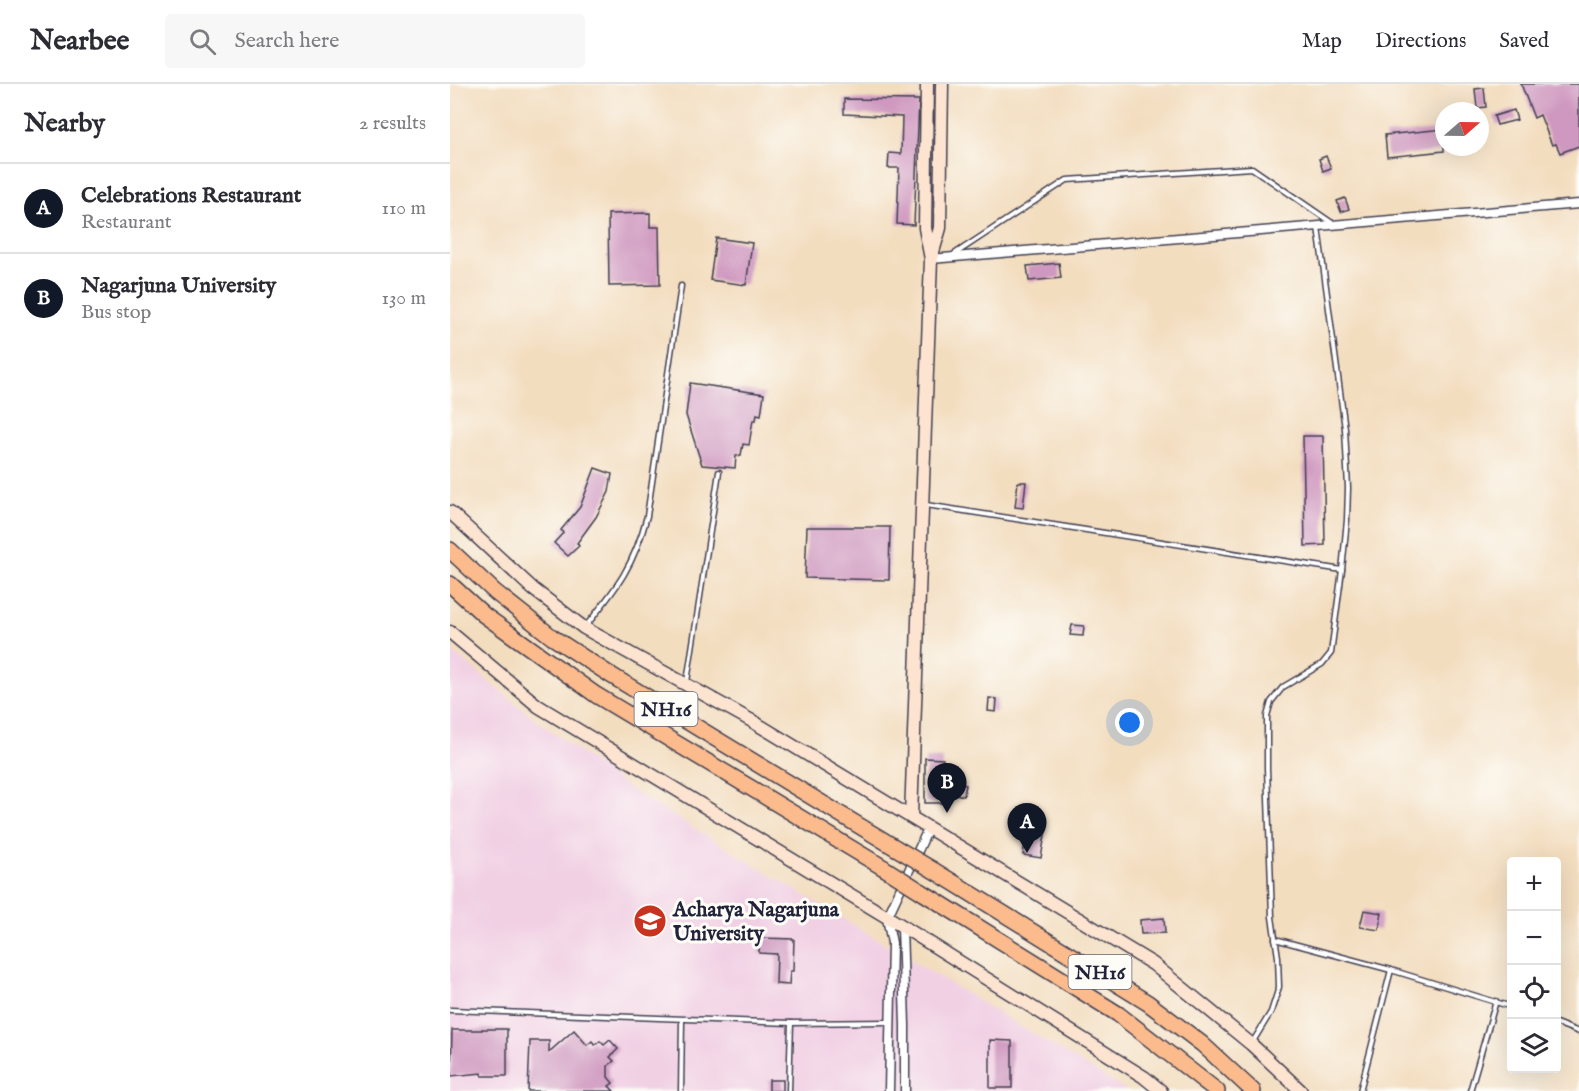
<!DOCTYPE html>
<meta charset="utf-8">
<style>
body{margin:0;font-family:"IM FELL English",serif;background:#f7f7f7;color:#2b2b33}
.controls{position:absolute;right:18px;bottom:18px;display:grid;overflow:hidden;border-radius:6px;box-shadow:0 6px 24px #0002}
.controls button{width:54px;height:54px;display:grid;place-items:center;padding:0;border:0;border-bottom:2px solid #e1e1e2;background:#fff;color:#2b2b33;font:30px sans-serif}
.compass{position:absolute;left:985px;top:18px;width:54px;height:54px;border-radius:50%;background:#fff;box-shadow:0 6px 24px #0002;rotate:70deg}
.you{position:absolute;left:680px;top:639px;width:21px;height:21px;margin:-15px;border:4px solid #fff;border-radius:50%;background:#1a73e8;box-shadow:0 0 0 9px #1a73e833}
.badge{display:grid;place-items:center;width:39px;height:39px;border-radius:50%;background:#111827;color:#fff;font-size:20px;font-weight:700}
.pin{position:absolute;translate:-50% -50px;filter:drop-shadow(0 2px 3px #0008)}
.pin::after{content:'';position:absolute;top:32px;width:21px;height:18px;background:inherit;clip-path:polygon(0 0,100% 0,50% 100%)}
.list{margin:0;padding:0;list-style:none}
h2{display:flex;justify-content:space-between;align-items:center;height:78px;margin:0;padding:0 24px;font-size:26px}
h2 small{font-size:20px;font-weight:400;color:#7c7c81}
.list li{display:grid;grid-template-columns:39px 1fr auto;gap:18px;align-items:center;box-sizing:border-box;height:90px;padding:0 24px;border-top:2px solid #e1e1e2}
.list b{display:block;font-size:22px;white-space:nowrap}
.list p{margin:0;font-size:20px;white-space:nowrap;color:#7c7c81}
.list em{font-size:20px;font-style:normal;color:#7c7c81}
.icon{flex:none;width:33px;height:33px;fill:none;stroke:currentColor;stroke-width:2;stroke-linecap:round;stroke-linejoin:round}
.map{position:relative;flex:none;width:1129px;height:1007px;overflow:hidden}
header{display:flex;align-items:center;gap:36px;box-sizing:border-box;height:84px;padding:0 30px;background:#fff;border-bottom:2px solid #e1e1e2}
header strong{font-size:28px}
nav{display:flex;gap:33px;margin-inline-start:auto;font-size:21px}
.search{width:420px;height:54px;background:#f7f7f7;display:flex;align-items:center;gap:15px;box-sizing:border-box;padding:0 21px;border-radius:6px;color:#7c7c81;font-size:22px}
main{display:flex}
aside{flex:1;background:#fff}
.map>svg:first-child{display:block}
</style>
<header>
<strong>Nearbee</strong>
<div class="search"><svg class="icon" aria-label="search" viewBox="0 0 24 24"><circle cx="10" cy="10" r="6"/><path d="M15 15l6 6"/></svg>Search here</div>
<nav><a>Map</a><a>Directions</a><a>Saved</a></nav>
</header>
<main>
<aside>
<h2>Nearby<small>2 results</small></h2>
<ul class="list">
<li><span class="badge">A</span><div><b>Celebrations Restaurant</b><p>Restaurant</p></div><em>110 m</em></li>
<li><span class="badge">B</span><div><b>Nagarjuna University</b><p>Bus stop</p></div><em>130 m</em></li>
</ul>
</aside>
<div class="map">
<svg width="1129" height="1007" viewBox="0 0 1129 1007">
<rect width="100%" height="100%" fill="#fdfcf7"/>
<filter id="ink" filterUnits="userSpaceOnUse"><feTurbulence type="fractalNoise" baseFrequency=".0167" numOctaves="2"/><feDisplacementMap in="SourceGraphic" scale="12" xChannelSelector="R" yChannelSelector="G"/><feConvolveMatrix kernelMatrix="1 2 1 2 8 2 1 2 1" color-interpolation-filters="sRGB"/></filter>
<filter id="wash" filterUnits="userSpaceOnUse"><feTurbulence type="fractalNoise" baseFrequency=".008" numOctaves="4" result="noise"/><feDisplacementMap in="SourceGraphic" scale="24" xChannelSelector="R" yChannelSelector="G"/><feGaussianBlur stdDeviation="1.35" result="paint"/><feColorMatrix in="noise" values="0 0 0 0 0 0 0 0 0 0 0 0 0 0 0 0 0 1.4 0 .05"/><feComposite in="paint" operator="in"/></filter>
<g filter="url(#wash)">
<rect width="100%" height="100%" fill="#f3ddbf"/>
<path fill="#f1d0e4" d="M0,566L86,636L181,706L677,1007H0Z"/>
<g id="blocks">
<g fill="#cf98c0">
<path d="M1071,0H1129V62L1110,69L1106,60L1102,61L1090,31L1084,34Z"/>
<path d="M1034,4L1036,23L1027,24L1025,5Z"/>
<path d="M394,15L469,16L464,141L447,140L449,84H438L439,69L451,70L452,33L394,30Z"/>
<path d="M1064,26L1067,36L1047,41L1044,32Z"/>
<path d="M994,45V67L937,73L935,51Z"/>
<path d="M876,72L881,84L873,87L869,75Z"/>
<path d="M895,114L899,125L891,128L887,117Z"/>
<path d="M200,129V143H209L210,201L159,202L158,130Z"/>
<path d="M266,154L302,159L296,201L260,196Z"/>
<path d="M609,179L611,194L579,197L577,182Z"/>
<path d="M240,299L314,310L311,331L307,330L306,336H303L299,361L293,360L291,371L286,372L285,384L252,381L236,331Z"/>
<path d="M853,352H873L875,461L855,462Z"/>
<path d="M145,384L162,390L159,408L146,433L127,459L129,462L118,472L104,459L113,449L111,446L130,423Z"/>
<path d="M568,398H576L573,424L565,423Z"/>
<path d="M357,443H440L439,496L355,494Z"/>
<path d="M622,541L634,542L633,552L620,551Z"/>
<path d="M539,614L547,615L546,628L538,627Z"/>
<path d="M475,674L493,675V696L516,701L514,712L493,707V719H475Z"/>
<path d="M578,742L596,745L591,774L573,771Z"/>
<path d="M914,826L932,829L929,846L910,843Z"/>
<path d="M714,834L715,849L691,850L690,836Z"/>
<path d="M310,854L344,855L343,887H340L339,901L326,900L327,870L309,869Z"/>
<path d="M32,945H57V992H32V989L1,992L2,946H32Z"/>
<path d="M124,946L137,961L142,957L145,961L150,957L154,961L160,956L168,965L160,973L164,977L158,982V993L163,999L159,1002L164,1007H78L80,957H99V968Z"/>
<path d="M540,956L562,957V1004H540Z"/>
<rect x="319" y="996" width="14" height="11"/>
</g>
</g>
</g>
<g filter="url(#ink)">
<use href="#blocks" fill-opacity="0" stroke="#413e4f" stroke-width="1.5"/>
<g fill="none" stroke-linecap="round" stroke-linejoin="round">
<g stroke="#413e4f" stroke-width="7">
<g id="lane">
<path d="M503,171L617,96L802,84L882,139"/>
<path d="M476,421L892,486"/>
<path d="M136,542C168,502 184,482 197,432L231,202"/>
<path d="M237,598L269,388"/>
<path d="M825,855L941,886L1062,923"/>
<path d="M0,926L341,939L439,938"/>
<path d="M1106,939L1129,948"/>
<path d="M802,959L821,928L829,903L828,873L822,833L817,684V632L821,618L833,603L872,580L881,569L892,486L897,436L898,404L895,345L868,143"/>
<path d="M231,1007L232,936"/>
<path d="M339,1007L341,939"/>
<path d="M910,1007L941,886"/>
<path d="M1020,1007L1046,917"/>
</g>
</g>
<g stroke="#413e4f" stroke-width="11">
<g id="street">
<path d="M481,175L1129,120"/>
<path d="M452,842L455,941V1007"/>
<path d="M439,1007L442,859L437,834L479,743"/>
</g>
</g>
<g stroke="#413e4f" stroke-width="15">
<g id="secondary">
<path d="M482,171L490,144L492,0"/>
<path d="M0,428L83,505L134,544L302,637L703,880L801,960L851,1007"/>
<path d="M0,548L88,622L452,842L694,993L711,1007"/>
<path d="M461,733L481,175L475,144L477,0"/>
</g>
</g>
<g stroke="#413e4f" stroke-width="18">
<g id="highway">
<path d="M0,466L45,508L102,553L159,590L446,764"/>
<path d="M0,500L34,531L146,611L434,784"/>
<path d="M483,786L698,919L752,960L803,1007"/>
<path d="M472,808L668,930L767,1007"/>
</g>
</g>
<use href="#lane" stroke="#fff" stroke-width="4"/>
<use href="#street" stroke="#fff" stroke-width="8"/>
<use href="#secondary" stroke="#fde4d1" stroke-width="12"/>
<use href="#highway" stroke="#fbbb8d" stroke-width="15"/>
<g stroke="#413e4f" stroke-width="18" stroke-linecap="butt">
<g id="highway-bridge">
<path d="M446,764L483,786"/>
<path d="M434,784L472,808"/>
</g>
</g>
<use href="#highway-bridge" stroke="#fbbb8d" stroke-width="15"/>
</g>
</g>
<defs>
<g id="university-disc" transform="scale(1.725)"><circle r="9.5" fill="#c8321e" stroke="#fdfcf7"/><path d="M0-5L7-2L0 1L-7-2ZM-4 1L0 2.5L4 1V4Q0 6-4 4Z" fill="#fff"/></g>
</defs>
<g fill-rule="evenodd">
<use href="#university-disc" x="200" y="837"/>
</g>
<g text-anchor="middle" stroke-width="6" stroke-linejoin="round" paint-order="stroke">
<g fill="#fdfcf7" stroke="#646373" stroke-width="1.5">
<rect x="184.5" y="608" width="63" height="34" rx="4.5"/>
<rect x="618.5" y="871" width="63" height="34" rx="4.5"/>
</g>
<g font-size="20" font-weight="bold" fill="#22223b">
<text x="216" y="632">NH16</text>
<text x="650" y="895">NH16</text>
</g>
<g font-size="21" font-weight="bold" fill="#22223b" stroke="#fdfcf7" text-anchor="start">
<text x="223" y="832">Acharya Nagarjuna<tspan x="223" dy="24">University</tspan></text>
</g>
</g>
</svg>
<div class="controls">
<button>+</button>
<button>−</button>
<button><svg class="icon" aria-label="locate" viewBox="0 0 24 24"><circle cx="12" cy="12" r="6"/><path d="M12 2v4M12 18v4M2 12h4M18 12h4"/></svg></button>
<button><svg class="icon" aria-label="layers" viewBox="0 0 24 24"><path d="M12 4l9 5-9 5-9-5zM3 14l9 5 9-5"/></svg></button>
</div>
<svg class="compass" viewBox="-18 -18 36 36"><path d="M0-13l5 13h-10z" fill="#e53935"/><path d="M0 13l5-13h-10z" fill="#7c7c81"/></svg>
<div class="you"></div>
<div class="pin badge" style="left:577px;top:769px">A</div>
<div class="pin badge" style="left:497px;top:729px">B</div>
</div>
</main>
